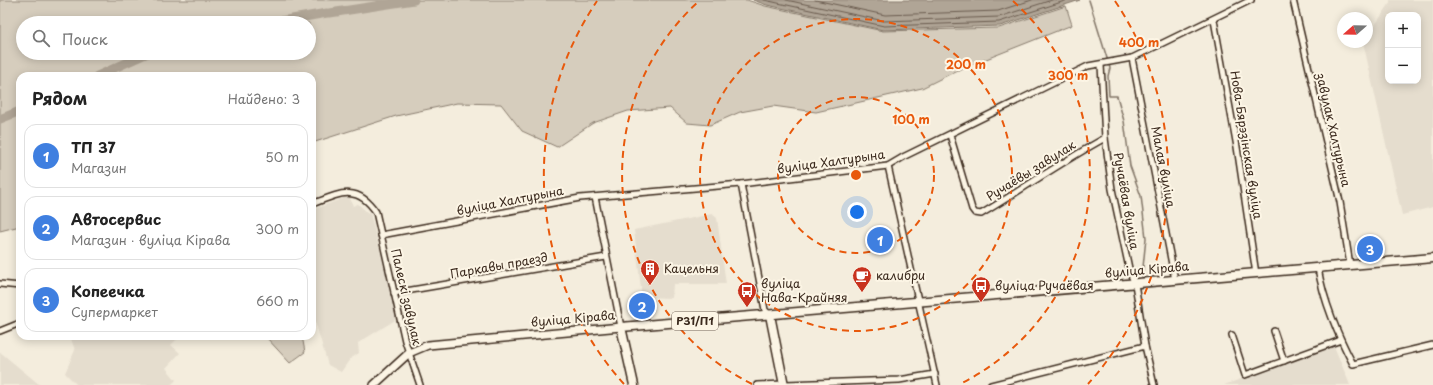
<!DOCTYPE html>
<html lang="ru">
<meta charset="utf-8">
<style>
body{margin:0;font-family:"Playpen Sans",sans-serif;background:#f6f6f6;color:#222}
.controls{position:absolute;right:12px;top:12px;display:grid;overflow:hidden;border-radius:8px;box-shadow:0 2px 10px #0003}
.controls button{width:36px;height:36px;display:grid;place-items:center;padding:0;border:0;border-bottom:1px solid #e0e0e0;background:#fff;color:#222;font:20px sans-serif}
.compass{position:absolute;left:1337px;top:12px;width:36px;height:36px;border-radius:50%;background:#fff;box-shadow:0 2px 10px #0003;rotate:250deg}
.you{position:absolute;left:857px;top:212px;width:14px;height:14px;margin:-10px;border:3px solid #fff;border-radius:50%;background:#1a73e8;box-shadow:0 0 0 6px #1a73e833}
.badge{display:grid;place-items:center;width:26px;height:26px;border-radius:50%;background:#c8321e;color:#fff;font-size:13px;font-weight:700}
.pin{position:absolute;translate:-50% -50%;border:2px solid #fff;box-shadow:0 1px 4px #0006}
.list{margin:0;padding:0;list-style:none}
h2{display:flex;justify-content:space-between;align-items:center;height:52px;margin:0;padding:0 16px;font-size:17px}
h2 small{font-size:13px;font-weight:400;color:#767676}
.list li{display:grid;grid-template-columns:26px 1fr auto;gap:12px;align-items:center;box-sizing:border-box;height:64px;margin:0 8px 8px;padding:0 8px;border:1px solid #e0e0e0;border-radius:12px}
.list b{display:block;font-size:15px;white-space:nowrap}
.list p{margin:0;font-size:13px;white-space:nowrap;color:#767676}
.list em{font-size:13px;font-style:normal;color:#767676}
.icon{flex:none;width:22px;height:22px;fill:none;stroke:currentColor;stroke-width:2;stroke-linecap:round;stroke-linejoin:round}
.map{position:relative;flex:none;width:1433px;height:385px;overflow:hidden}
.search{position:absolute;background:#fff;box-shadow:0 2px 10px #0003;left:16px;top:16px;width:300px;height:44px;display:flex;align-items:center;gap:10px;box-sizing:border-box;padding:0 14px;border-radius:22px;color:#767676;font-size:15px}
.panel{position:absolute;background:#fff;box-shadow:0 2px 10px #0003;left:16px;top:72px;width:300px;height:268px;border-radius:12px}
.map>svg:first-child{display:block}
</style>
<div class="map">
<svg width="1433" height="385" viewBox="0 0 1433 385">
<rect width="100%" height="100%" fill="#f4eddd"/>
<filter id="ink" filterUnits="userSpaceOnUse"><feTurbulence type="fractalNoise" baseFrequency=".025" numOctaves="2"/><feDisplacementMap in="SourceGraphic" scale="8" xChannelSelector="R" yChannelSelector="G"/><feConvolveMatrix kernelMatrix="1 2 1 2 8 2 1 2 1" color-interpolation-filters="sRGB"/></filter>
<g filter="url(#ink)">
<g fill="#e5ddce" fill-rule="evenodd">
<path d="M1390,0H1433V207L1402,215L1363,42H1367V37L1390,3ZM1388,15H1418V81H1388Z"/>
<path d="M349,196L353,206L358,204L368,213H370L387,275L397,319L358,343L359,353L350,359L341,372L328,365L312,311V210Z"/>
<path d="M712,214L717,218L726,284H673L672,298L642,297L634,230Z"/>
<path d="M70,336H180L171,345L180,353L166,368L176,380L171,385H77L65,373L75,350Z"/>
<path d="M1334,346L1350,385H1224Z"/>
<path d="M0,352L40,385H0Z"/>
</g>
<g fill="#d6cdbd" stroke="#887c6e" fill-rule="evenodd">
<path d="M0,0H747L765,6L883,31L999,28L1066,6L1072,25L956,71L922,88L816,112L773,106L740,112L710,125L687,123L670,108L628,111L593,123L557,147L522,131L501,104L457,103L396,116L312,143V76H20V226L0,231ZM23,23H309V53H23Z"/>
<path d="M265,336H302L305,352L290,363Z"/>
</g>
<path fill="#b0a596" stroke="#817466" d="M753,0H1080L1000,26L883,30L767,5Z"/>
<g fill="none" stroke-linecap="round" stroke-linejoin="round">
<g stroke="#6a5b4e" stroke-width="1">
<path d="M764,0L884,26L999,22L1068,0"/>
<path d="M786,0L884,21L999,17L1052,0"/>
<path d="M815,0L885,15L998,11L1032,0"/>
</g>
<path stroke="#817466" stroke-width="1.5" d="M1089,0L1110,68L1108,76L1109,96H1117L1124,121L1130,166L1141,196L1146,238L1142,277"/>
<g stroke="#b0a596" stroke-width="9">
<path d="M330,13L414,0"/>
<path d="M269,23L327,13"/>
<path d="M97,76L148,53"/>
<path d="M0,119L20,111"/>
</g>
<g stroke="#3b2a1e" stroke-width="8">
<g id="street">
<path d="M1293,0L1340,202L1350,265"/>
<path d="M1214,20L1237,147L1256,274"/>
<path d="M1132,58L1175,280"/>
<path d="M1101,65L1105,138L1112,189L1130,273L1135,284L1145,346L1154,385"/>
<path d="M950,135L972,209L975,213L981,214C1023,189 1063,161 1105,138"/>
<path d="M888,166L937,385"/>
<path d="M741,184L765,310L770,315"/>
<path d="M595,197L621,327"/>
<path d="M312,204C338,194 357,183 376,212L405,341L420,385"/>
<path d="M381,235L580,198L741,184L888,166L905,156L1088,66L1132,58L1251,0"/>
<path d="M1318,268C1323,299 1338,336 1353,364L1433,345"/>
<path d="M0,284L20,286"/>
<path d="M394,293L606,257"/>
<path d="M0,331L20,323"/>
<path d="M1274,331L1284,361"/>
<path d="M1232,335L1245,375L1341,340"/>
<path d="M757,385L899,380L935,374"/>
<path d="M991,385L1145,346"/>
</g>
</g>
<g stroke="#3b2a1e" stroke-width="10">
<path id="secondary" d="M374,385L409,353L428,345L621,327"/>
</g>
<g stroke="#3b2a1e" stroke-width="11">
<g id="primary">
<path d="M770,315L784,385"/>
<path d="M634,385L621,327L1433,258"/>
</g>
</g>
<use href="#street" stroke="#fcf5e5" stroke-width="5"/>
<use href="#secondary" stroke="#fcf5e5" stroke-width="7"/>
<use href="#primary" stroke="#fcf5e5" stroke-width="8"/>
</g>
</g>
<g fill="none" stroke="#e8590c" stroke-width="2" stroke-dasharray="7 5">
<circle cx="856" cy="175" r="78"/>
<circle cx="856" cy="175" r="156"/>
<path d="M752 384A234 234 0 0 1 699 1M1013 1A234 234 0 0 1 960 384"/>
<path d="M624 384A312 312 0 0 1 597 1M1115 1A312 312 0 0 1 1088 384"/>
</g>
<defs>
<g id="building-pin" transform="scale(1)"><path d="M0 17L-7.5 6A9.5 9.5 0 1 1 7.5 6Z" fill="#c8321e" stroke="#fcf5e5"/><path d="M-4-6H4V6H1V3H-1V6H-4ZM-2.5-4.3h1.7v1.8h-1.7ZM.8-4.3h1.7v1.8H.8ZM-2.5-1h1.7V.8h-1.7ZM.8-1h1.7V.8H.8Z" fill="#fff"/></g>
<g id="cafe-pin" transform="scale(1)"><path d="M0 17L-7.5 6A9.5 9.5 0 1 1 7.5 6Z" fill="#c8321e" stroke="#fcf5e5"/><path d="M-5.5-4.5H6V0H3Q3 3.5 0 3.5H-2.5Q-5.5 3.5-5.5 0ZM3-3.2v2h1.7v-2ZM-6 4.5H4V6H-6Z" fill="#fff"/></g>
<g id="bus-pin" transform="scale(1)"><path d="M0 17L-7.5 6A9.5 9.5 0 1 1 7.5 6Z" fill="#c8321e" stroke="#fcf5e5"/><path d="M-5-6H5V4H4V6H2V4H-2V6H-4V4H-5ZM-3.5-4V0h7V-4ZM-3.5 1.2v1.5H-2V1.2ZM2 1.2v1.5H3.5V1.2Z" fill="#fff"/></g>
</defs>
<g fill-rule="evenodd">
<use href="#building-pin" x="650" y="269"/>
<use href="#cafe-pin" x="862" y="276"/>
<use href="#bus-pin" x="981" y="286"/>
<use href="#bus-pin" x="747" y="291"/>
</g>
<g text-anchor="middle" stroke-width="4" stroke-linejoin="round" paint-order="stroke">
<rect fill="#fcf5e5" stroke="#75675a" stroke-width="1" x="672" y="312" width="46" height="18" rx="3"/>
<g font-size="11" font-weight="bold" fill="#3b2a1e">
<text x="695" y="325">Р31/П1</text>
</g>
<g font-size="12" fill="#3b2a1e" stroke="#fcf5e5">
<text transform="translate(1333 130) rotate(77)" y="4">завулак Халтурына</text>
<text transform="translate(1246 145) rotate(81)" y="4">Нова-Бярэзінская вуліца</text>
<text transform="translate(831 162) rotate(-8)" y="4">вуліца Халтурына</text>
<text transform="translate(1163 167) rotate(79)" y="4">Малая вуліца</text>
<text transform="translate(1031 171) rotate(-32)" y="4">Ручаёвы завулак</text>
<text transform="translate(510 201) rotate(-11)" y="4">вуліца Халтурына</text>
<text transform="translate(1126 201) rotate(80)" y="4">Ручаёвая вуліца</text>
<text transform="translate(499 266) rotate(-10)" y="4">Паркавы праезд</text>
<text transform="translate(1147 270) rotate(-5)" y="4">вуліца Кірава</text>
<text transform="translate(406 297) rotate(77)" y="4">Палескі завулак</text>
<text transform="translate(573 319) rotate(-5)" y="4">вуліца Кірава</text>
</g>
<g font-size="12" fill="#3b2a1e" stroke="#fcf5e5" text-anchor="start">
<text x="664" y="273">Кацельня</text>
<text x="876" y="280">калибри</text>
<text x="761" y="288">вуліца<tspan x="761" dy="14">Нава-Крайняя</tspan></text>
<text x="995" y="290">вуліца Ручаёвая</text>
</g>
</g>
<circle cx="856" cy="175" r="6" fill="#e8590c" stroke="#fcf5e5" stroke-width="2"/>
<g font-size="12" text-anchor="middle" font-weight="bold" fill="#e8590c" stroke="#fcf5e5" stroke-width="4" stroke-linejoin="round" paint-order="stroke">
<text x="1139" y="47">400 m</text>
<text x="966" y="69">200 m</text>
<text x="1068" y="80">300 m</text>
<text x="911" y="124">100 m</text>
</g>
</svg>
<div class="controls">
<button>+</button>
<button>−</button>
</div>
<svg class="compass" viewBox="-18 -18 36 36"><path d="M0-13l5 13h-10z" fill="#e53935"/><path d="M0 13l5-13h-10z" fill="#767676"/></svg>
<div class="you"></div>
<div class="pin badge" style="left:880px;top:240px;background:#3f7fe0">1</div>
<div class="pin badge" style="left:642px;top:306px;background:#3f7fe0">2</div>
<div class="pin badge" style="left:1370px;top:249px;background:#3f7fe0">3</div>
<div class="search"><svg class="icon" aria-label="search" viewBox="0 0 24 24"><circle cx="10" cy="10" r="6"/><path d="M15 15l6 6"/></svg>Поиск</div>
<section class="panel">
<h2>Рядом<small>Найдено: 3</small></h2>
<ul class="list">
<li><span class="badge" style="background:#3f7fe0">1</span><div><b>ТП 37</b><p>Магазин</p></div><em>50 m</em></li>
<li><span class="badge" style="background:#3f7fe0">2</span><div><b>Автосервис</b><p>Магазин · вуліца Кірава</p></div><em>300 m</em></li>
<li><span class="badge" style="background:#3f7fe0">3</span><div><b>Копеечка</b><p>Супермаркет</p></div><em>660 m</em></li>
</ul>
</section>
</div>
